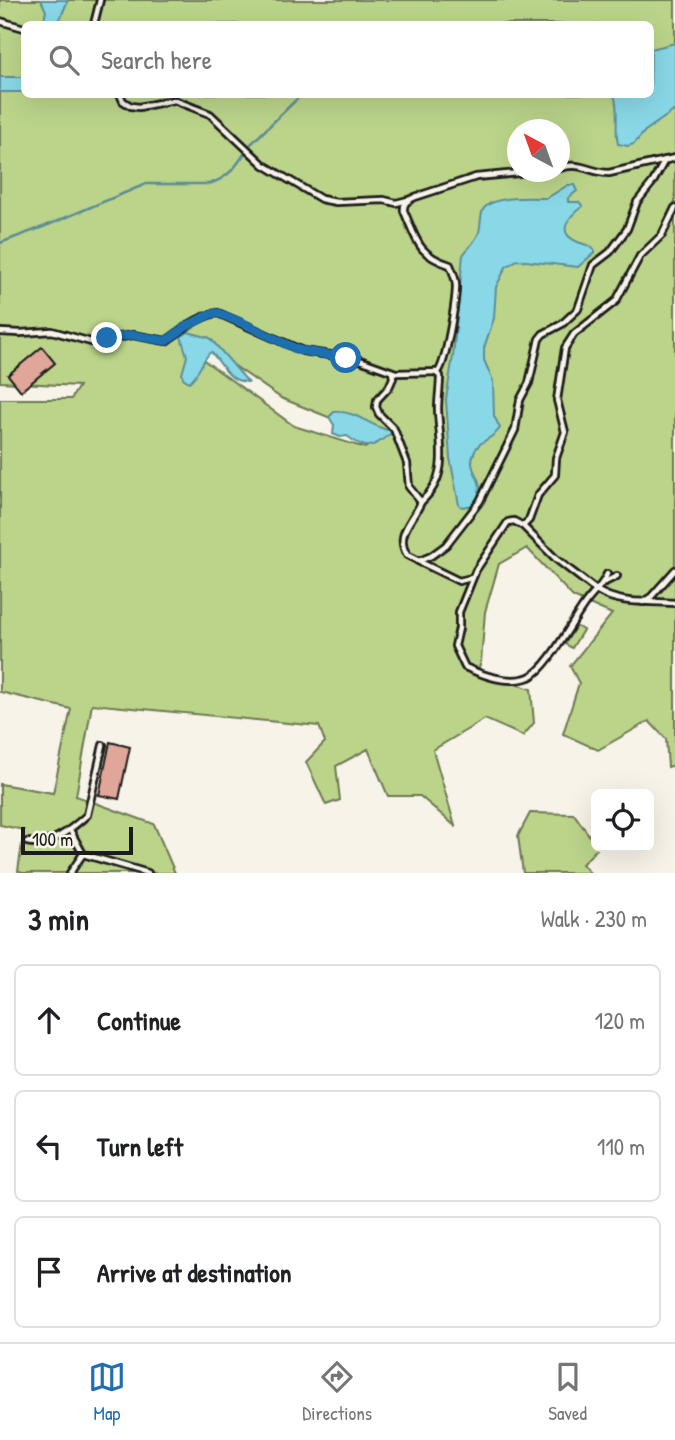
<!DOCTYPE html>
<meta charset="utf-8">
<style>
body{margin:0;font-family:"Patrick Hand",sans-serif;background:#f2f2f2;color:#202124}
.controls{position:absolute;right:21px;bottom:21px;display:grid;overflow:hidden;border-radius:10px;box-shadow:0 7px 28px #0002}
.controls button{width:63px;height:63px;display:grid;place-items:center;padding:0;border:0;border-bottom:2px solid #e0e0e0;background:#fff;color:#202124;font:35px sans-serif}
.compass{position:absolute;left:507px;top:119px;width:63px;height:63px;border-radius:50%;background:#fff;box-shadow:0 7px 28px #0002;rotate:319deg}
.scale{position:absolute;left:21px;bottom:18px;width:112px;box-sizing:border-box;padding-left:7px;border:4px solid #1c1c1c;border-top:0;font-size:19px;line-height:24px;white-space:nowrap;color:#1c1c1c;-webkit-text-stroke:5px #f7f3e8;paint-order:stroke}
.stop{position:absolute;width:21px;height:21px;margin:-16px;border:5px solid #1f6fb2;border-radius:50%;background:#fff}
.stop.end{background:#1f6fb2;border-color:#fff;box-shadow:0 2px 7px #0008}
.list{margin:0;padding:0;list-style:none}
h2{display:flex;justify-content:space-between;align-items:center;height:91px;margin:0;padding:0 28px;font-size:30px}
h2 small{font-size:23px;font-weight:400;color:#757577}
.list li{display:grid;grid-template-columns:46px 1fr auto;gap:21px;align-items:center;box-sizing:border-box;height:112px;margin:0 14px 14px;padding:0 14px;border:2px solid #e0e0e0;border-radius:10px}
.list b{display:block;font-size:26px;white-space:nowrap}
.list em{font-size:23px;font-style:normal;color:#757577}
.icon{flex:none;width:38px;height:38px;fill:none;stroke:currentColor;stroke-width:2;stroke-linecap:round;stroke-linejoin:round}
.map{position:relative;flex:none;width:675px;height:873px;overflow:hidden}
.search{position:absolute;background:#fff;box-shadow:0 7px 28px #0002;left:21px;right:21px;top:21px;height:77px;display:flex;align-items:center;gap:18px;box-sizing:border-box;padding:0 24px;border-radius:10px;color:#757577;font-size:26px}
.sheet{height:469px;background:#fff}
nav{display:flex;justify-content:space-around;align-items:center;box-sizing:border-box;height:98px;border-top:2px solid #e0e0e0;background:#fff;font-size:19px;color:#757577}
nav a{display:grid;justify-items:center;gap:4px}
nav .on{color:#1f6fb2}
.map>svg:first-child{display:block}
</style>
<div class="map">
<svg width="675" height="873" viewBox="0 0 675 873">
<rect width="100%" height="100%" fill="#f7f3e8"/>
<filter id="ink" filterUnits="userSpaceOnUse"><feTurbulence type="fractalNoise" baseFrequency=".0143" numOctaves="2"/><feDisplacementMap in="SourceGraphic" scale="14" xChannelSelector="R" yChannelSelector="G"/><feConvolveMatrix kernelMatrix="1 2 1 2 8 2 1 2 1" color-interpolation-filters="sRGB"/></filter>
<g filter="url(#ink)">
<g fill="#bbd48a" stroke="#6c7853" stroke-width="2" fill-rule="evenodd">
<path d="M0,0H675V765L668,767L666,739L649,721L598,750L563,734L579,683L570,666L612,614L573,597L527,548L499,564L485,612L481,662L477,672L531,689L534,723L523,736L485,719L433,750L455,826L420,796H388L368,749L336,766L340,800L326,805L306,762L325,742L319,726L92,704L76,796L154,824L175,873H22L18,871L24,830L0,825V784L53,793L71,709L0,692V399H71L79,386L0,382ZM24,24H650V94H24ZM518,130H560V172H518ZM200,342L281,398L368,433V446L365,448L294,426L205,361Z"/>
<path d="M576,626L583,630L572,648L565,644Z"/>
<path d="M530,813L574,814L598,848L582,864L590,873H523L518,836Z"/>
</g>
<g fill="#89d8e7" stroke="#5d8d96" stroke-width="2">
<path d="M41,0H68L58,24H43L46,11Z"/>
<path d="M675,43V110L645,131L634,144L628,146L618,144C614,128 620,111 614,95L650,94L651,49Z"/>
<rect x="0" y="77" width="24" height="15"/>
<path d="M568,185H574L577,191L568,198V202H579L583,206C570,215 554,233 578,242C585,245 589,244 594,250V253L578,267L517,260L506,267L496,287L494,318L484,348V360L493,381L494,416L500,428C491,442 478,438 473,456C467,474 490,479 474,505L462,507L459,505L450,458L446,399L453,356L463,255C468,248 476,241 479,232C481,225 480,216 483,210C491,195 534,198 547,198Z"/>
<path d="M188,332L210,338L248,382C227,382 223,364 211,352C203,357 200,374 189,382L183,378L182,374L187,356L181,337Z"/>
<path d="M334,412C354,410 369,425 387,430L391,428L393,432C371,448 368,452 347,436L340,437L333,434L334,425L329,417Z"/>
</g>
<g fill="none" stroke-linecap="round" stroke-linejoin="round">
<g stroke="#5d8d96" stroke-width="2.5">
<path d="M251,144L302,94"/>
<path d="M0,243L43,227L146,184H209C228,178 236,167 246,151"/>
</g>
</g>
<g fill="#dfa699" stroke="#1c1c1c" stroke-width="2">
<path d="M42,347L55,363L21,391L8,375Z"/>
<path d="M110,742L130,747L119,799L99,795Z"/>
</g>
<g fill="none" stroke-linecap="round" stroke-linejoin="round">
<g stroke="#1c1c1c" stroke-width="10">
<g id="lane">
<path d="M0,21L24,28"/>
<path d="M94,24L100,0"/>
<path d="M120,94L123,101L131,106L139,107L174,100L210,114L264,165L321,199L336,202L384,200L396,203L408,200"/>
<path d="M560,168C581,161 590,173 609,173L675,158"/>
<path d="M0,332L20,333L52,331L91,342L133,335L166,341C181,331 199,315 218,313L303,351L357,359L396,373L438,372C446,363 456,301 456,286C456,279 453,272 450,265C418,255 417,241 404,211C403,202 408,201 415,197L476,177L530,172"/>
<path d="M392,372L393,378L389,387L377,400L376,407L379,414L394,429L407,463L409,487L421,502C414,520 394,534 407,555L419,561L431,556L446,545L480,501L515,430L520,400L529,383L539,339L543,334L562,324L578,309L593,265L610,252L627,229L637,202L653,182L665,160"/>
<path d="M421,502C451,475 439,443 438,409C438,398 440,387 440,376L435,372"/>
<path d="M524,525L529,520L538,495L555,475L556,458L565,432L557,400L565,348L574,334L616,301L640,256L662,235L675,208"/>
<path d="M418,561L459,581L471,578"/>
<path d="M607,574C603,585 595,591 588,600C574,617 548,670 529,677C510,685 482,675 465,667L455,646L459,628V612L476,570L508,522L514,521L523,526L556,559L596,590C621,606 648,600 675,603"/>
<path d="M605,582L617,576"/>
<path d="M643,602L651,597L675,570"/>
<path d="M27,842C51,847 70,830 87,815L103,745"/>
<path d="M83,854L148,873"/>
<path d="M70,873L83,854L70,830"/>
</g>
</g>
<use href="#lane" stroke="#f7f3e8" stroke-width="4.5"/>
</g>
</g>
<g fill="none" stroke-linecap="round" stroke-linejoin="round" filter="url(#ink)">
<path stroke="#1f6fb2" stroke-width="9" d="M107,338L133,335L166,341L185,327L211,314L218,313L243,323L298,350L346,358"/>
</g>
</svg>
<div class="controls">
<button><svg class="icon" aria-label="locate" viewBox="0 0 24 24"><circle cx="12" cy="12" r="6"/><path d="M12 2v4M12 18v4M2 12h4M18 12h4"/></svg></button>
</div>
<svg class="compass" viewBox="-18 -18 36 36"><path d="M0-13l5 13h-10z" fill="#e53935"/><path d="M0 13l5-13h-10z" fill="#757577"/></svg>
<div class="scale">100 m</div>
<div class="stop" style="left:346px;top:358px"></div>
<div class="stop end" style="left:107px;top:338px"></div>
<div class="search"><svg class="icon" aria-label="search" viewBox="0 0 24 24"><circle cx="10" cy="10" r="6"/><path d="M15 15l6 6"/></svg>Search here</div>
</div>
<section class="sheet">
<h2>3 min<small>Walk · 230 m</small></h2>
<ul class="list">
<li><svg class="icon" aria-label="ahead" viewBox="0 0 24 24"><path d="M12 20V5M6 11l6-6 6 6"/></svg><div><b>Continue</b></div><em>120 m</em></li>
<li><svg class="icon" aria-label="left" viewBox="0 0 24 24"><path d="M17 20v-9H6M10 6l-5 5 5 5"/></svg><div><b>Turn left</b></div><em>110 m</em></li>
<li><svg class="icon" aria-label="arrive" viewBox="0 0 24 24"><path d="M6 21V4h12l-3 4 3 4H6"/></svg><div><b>Arrive at destination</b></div></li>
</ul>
</section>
<nav>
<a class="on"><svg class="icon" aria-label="map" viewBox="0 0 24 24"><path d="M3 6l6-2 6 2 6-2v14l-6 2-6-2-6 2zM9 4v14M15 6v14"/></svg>Map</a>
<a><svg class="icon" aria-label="directions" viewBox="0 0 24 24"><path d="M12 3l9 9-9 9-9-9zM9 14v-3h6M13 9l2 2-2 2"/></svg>Directions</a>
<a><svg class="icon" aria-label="saved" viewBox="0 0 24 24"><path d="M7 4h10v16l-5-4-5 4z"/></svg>Saved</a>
</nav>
